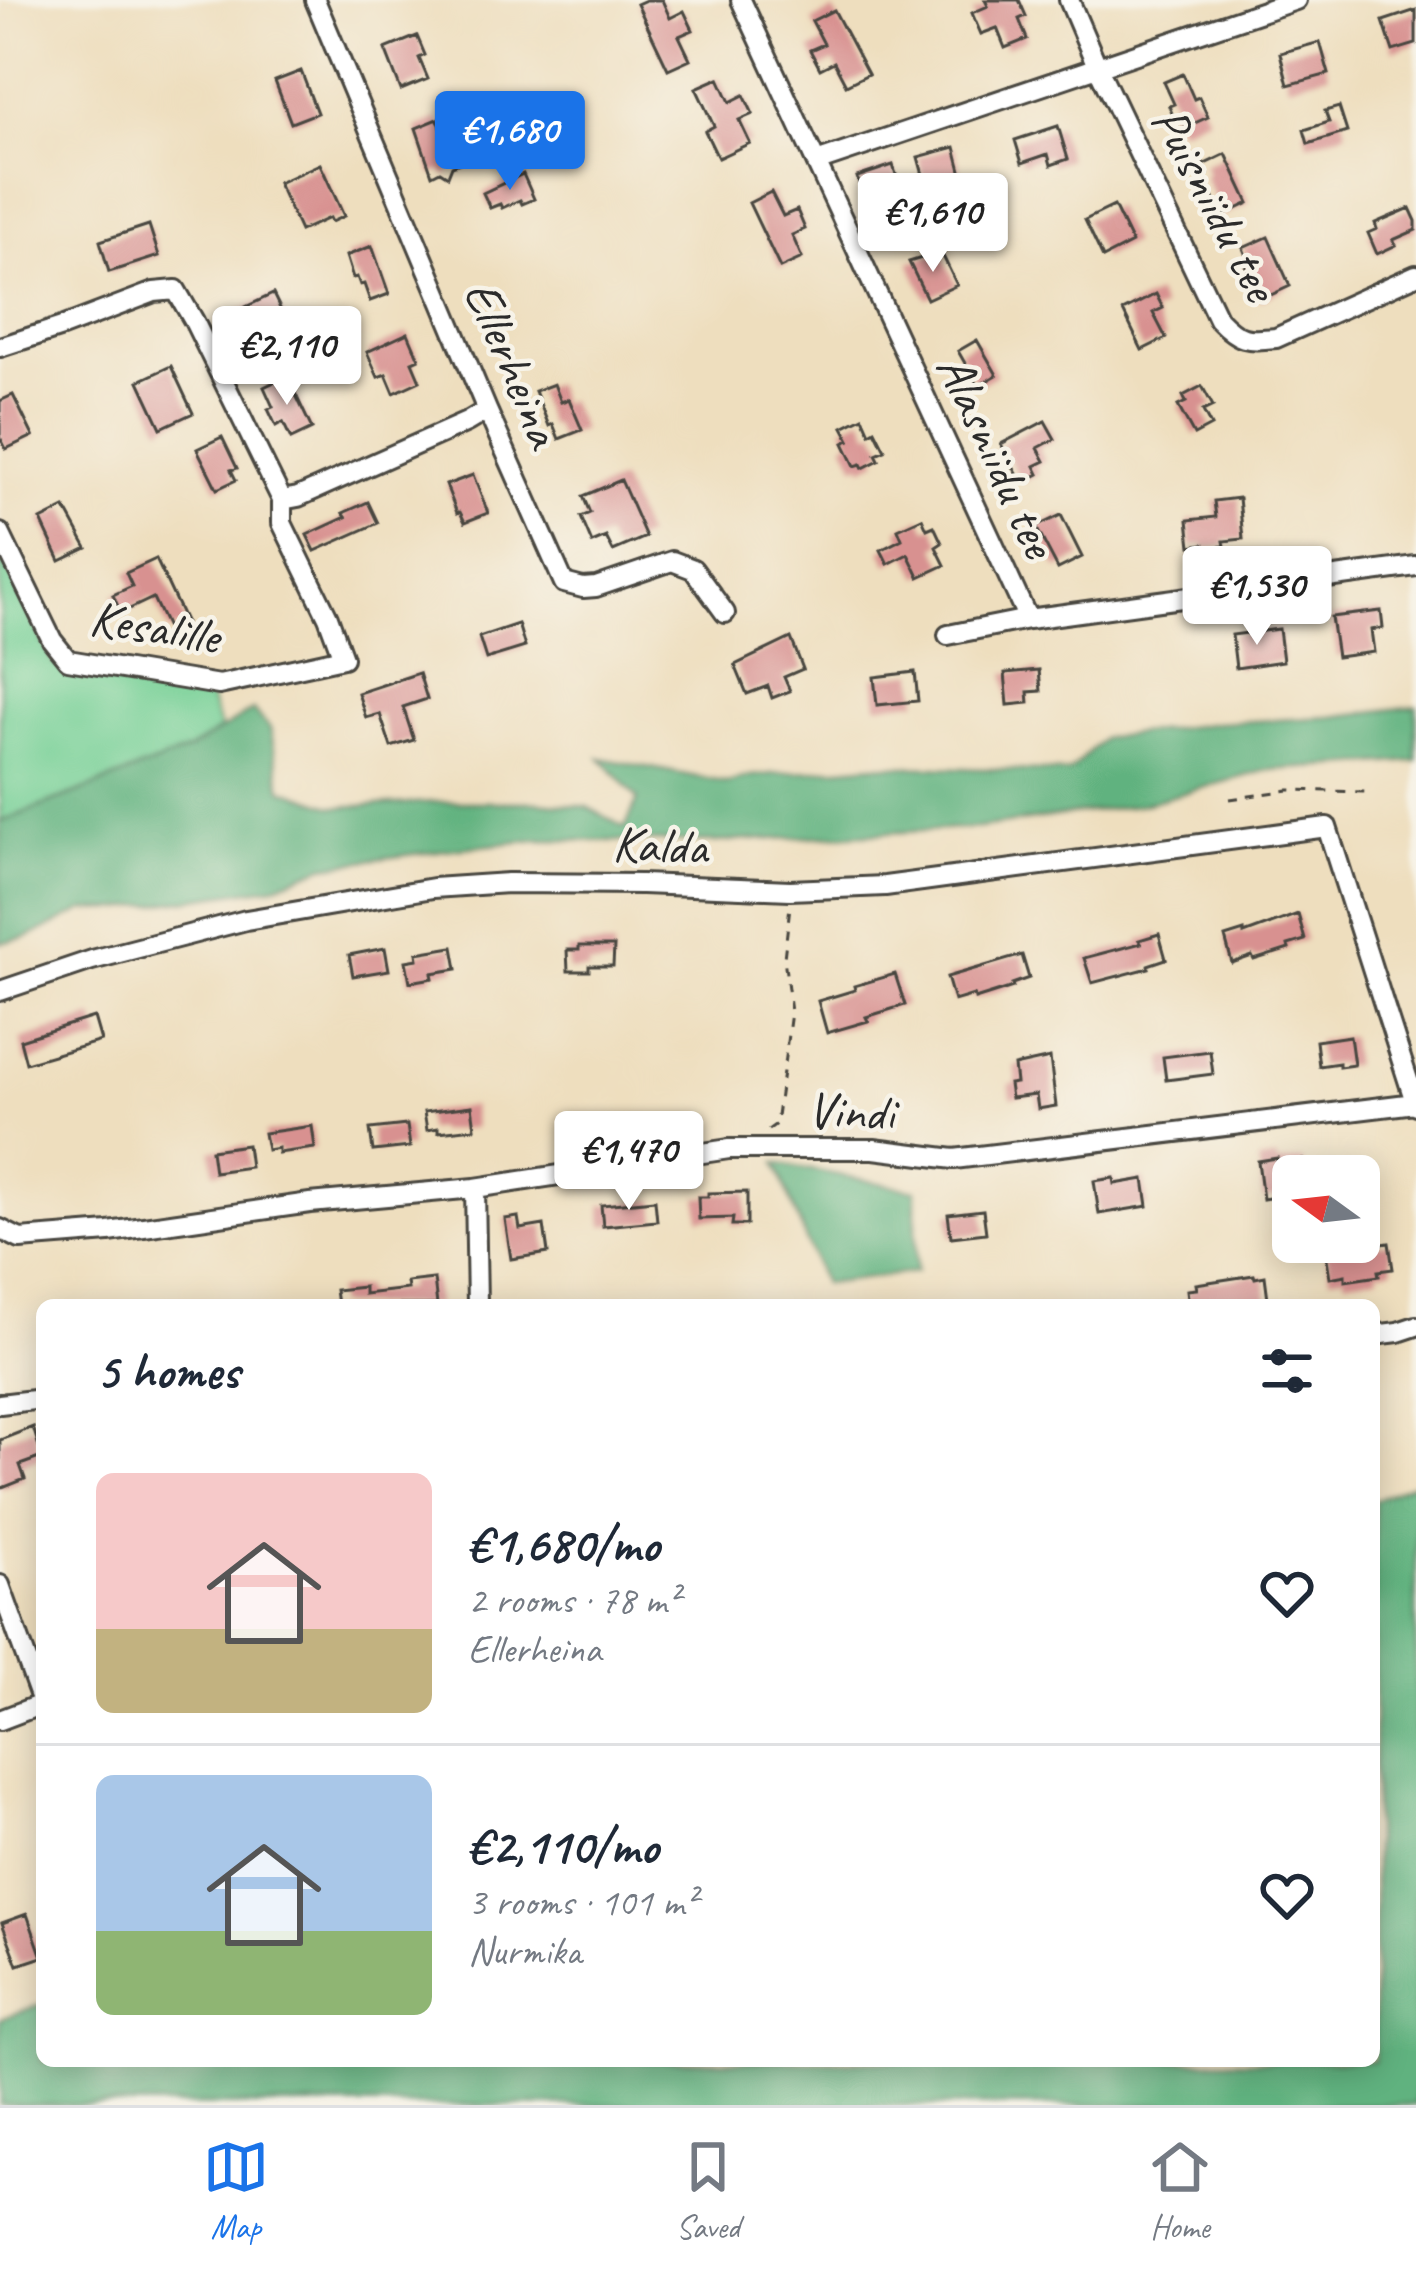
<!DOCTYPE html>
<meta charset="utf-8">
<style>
body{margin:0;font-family:Caveat,sans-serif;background:#f6f6f7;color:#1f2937;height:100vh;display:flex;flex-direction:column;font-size:45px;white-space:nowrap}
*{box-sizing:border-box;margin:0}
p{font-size:39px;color:#747a83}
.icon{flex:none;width:66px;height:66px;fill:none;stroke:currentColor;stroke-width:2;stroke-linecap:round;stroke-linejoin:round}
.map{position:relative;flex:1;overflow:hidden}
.drawer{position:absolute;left:36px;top:1299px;width:1344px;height:768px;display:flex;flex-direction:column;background:#fff;border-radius:18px;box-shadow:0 6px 30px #0003}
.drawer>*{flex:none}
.needle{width:78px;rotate:285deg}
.buttons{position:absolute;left:1272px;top:1155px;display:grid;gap:24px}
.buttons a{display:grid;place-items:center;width:108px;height:108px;border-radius:18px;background:#fff;box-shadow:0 6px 30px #0003;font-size:60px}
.price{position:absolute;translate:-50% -102px;padding:0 27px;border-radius:12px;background:#fff;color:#222;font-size:39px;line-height:78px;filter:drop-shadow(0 3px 6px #0008)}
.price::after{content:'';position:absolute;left:50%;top:72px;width:36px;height:27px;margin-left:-18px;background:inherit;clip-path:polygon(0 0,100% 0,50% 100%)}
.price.selected{background:#1a73e8;color:#fff}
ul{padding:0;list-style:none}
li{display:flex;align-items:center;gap:36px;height:300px;padding:0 60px}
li+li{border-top:3px solid #e0e1e3}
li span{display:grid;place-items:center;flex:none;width:336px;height:240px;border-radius:18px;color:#555}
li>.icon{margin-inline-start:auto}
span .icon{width:144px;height:144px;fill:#fffc;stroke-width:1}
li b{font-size:51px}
h2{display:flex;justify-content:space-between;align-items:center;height:144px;padding:0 60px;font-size:51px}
.tabs{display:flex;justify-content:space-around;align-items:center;height:168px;border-top:3px solid #e0e1e3;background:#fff;font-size:33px;color:#747a83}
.tabs a{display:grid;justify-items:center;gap:6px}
.tabs .selected{color:#1a73e8}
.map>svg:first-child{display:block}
.green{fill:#76d096;stroke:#507e60;stroke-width:3}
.forest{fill:#60b27f;stroke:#466e55;stroke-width:3}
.building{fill:#d89190}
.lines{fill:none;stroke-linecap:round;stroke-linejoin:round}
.minor-casing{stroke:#484641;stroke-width:24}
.path{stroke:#484641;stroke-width:3;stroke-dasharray:9 9;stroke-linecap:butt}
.minor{stroke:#fff;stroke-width:18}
.labels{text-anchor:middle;stroke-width:9;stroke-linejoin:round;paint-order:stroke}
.street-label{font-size:51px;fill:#2b2b2b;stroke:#f7f3e8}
</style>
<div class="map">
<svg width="1416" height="2105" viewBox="0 0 1416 2105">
<rect width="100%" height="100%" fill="#f7f3e8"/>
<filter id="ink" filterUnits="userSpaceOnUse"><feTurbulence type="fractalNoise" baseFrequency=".00833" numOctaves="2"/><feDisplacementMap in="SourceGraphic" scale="24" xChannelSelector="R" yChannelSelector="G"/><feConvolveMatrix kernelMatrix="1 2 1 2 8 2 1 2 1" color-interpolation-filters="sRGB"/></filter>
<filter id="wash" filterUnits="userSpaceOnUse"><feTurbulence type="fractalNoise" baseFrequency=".004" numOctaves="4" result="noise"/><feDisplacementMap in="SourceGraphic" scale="48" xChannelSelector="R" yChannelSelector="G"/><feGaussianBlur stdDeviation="2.7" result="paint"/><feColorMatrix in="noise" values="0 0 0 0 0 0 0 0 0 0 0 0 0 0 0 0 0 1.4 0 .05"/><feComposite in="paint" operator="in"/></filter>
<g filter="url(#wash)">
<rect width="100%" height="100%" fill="#eedebe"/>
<path class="green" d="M0,552L54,664L208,694L221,729L187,751L0,822Z"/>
<path class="forest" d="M1416,706V761L1268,770L1143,804L979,828L714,842L537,840L453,849L324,866L271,887L122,909L85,910L29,937L0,943V822L187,751L253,710L270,728L282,789L334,807L435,802H538L588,807L625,828L638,799L601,758L728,783L750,776L874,765L1069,772L1103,738L1216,723L1331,717Z
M776,1163L916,1190V1272L823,1284Z
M1416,1482V2105H0V2019L42,2004V2061H1374V1500Z"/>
<g id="blocks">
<path class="building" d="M646,0H662L670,18L684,11L693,30L679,36L690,59L668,69L637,4Z
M985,0H1019L1026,16L1019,19L1027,39L1005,48L997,28L981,34L972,13L988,6Z
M834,10L868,74L846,85L834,62L820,69L810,50L824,44L812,21Z
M1416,10V44L1393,51L1383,21Z
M417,36L425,55L419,58L428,79L401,90L385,49Z
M1320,42L1329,74L1288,85L1280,53Z
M301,71L317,113L291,123L275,81Z
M1183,74L1194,99L1199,97L1208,117L1179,130L1169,106L1174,104L1164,82Z
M719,78L730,102L744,95L753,114L739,120L750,143L718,158L705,131L714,126L696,88Z
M1339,107L1347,132L1308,144L1304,130L1329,122L1325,111Z
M438,119L441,127L445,126L460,163L452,166L448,176L440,171L432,175L416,128Z
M1058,126L1068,159L1051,165L1048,154L1022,163L1015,140Z
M955,147L966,190L945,196L941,179L925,182L918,157Z
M1226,154L1249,203L1222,216L1204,176L1208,174L1203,165Z
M320,164L344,216L331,222L329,218L300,231L278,183Z
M893,165L900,187L864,199L857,177Z
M523,174L534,199L522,204L520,200L502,208L500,204L490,208L483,193Z
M771,192L783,216L797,210L805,229L792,235L802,258L780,268L749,203Z
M1114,206L1132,243L1103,258L1085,220Z
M1410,208L1416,221V230L1393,240L1396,245L1377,254L1368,233L1377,229L1375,223Z
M149,225L159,256L109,272L100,241Z
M1268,237L1290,286L1260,300L1243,260L1247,258L1243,248Z
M372,246L389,294L370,301L364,284L360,285L357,277L353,278L346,256Z
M941,252L957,285L927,299L909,262Z
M273,294L294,337L252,356L236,323L239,321L235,312Z
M1156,294L1163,308L1153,313L1166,338L1142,350L1123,311Z
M408,333L419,359L412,362L420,381L394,393L386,374L378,377L367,352Z
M977,340L997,375L978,386L958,351Z
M171,366L193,413L161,428L139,381Z
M287,376L312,429L291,439L283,422L276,426L268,409L273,407L264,387Z
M554,384L561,402L569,399L582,430L559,439L553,424L549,426L535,391Z
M1202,386L1213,406L1203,411L1211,426L1194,435L1178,406L1186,402L1183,396Z
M13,395L33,436L6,449L0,437V401Z
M863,417L870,433L875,430L885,450L876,454L879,460L863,468L861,464L855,466L844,443L850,440L843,427Z
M1045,421L1055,439L1038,448L1045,461L1035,466L1039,474L1022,483L1001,444Z
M222,437L237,468L231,470L236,480L217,489L197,449Z
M473,475L488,513L465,522L460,512L457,513L446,485Z
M621,480L646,537L613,551L606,537L592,543L581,517L590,513L583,496Z
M1239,498L1243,539L1224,541L1225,546L1205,548L1204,544L1191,546L1188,520L1216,517L1214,501Z
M368,502L378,523L315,551L307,535L346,517L343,513Z
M65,508L87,548L60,561L41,520Z
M1061,515L1082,557L1058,569L1036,527Z
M922,518L927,529L934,526L942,543L936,547L945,565L919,577L908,554L888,564L881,550L902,539L898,529Z
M156,559L186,623L169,632L153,598L121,613L113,595L132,586L126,573Z
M1381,611L1383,628L1371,630L1374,652L1337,657L1331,617Z
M518,624L525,647L486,659L479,637Z
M1279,629L1283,661L1236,668L1232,635Z
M791,638L803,669L784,677L790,691L772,698L768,686L747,694L735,665Z
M1039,670L1041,691L1028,692L1029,703L1008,705L1005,673Z
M915,672L918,701L877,705L874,677Z
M419,673L427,699L403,707L414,740L391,747L380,714L366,718L358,693Z
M1298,914L1305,940L1288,945L1289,949L1254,960L1252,956L1232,963L1225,937L1244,931V934Z
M1159,934L1166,959L1148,965L1149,968L1092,983L1084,958L1141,943L1139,940Z
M579,946H614L613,966H589V971H568L567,950H579Z
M453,947L457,969L432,973L433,978L410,982L406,961L418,959L417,953Z
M385,948L389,970L353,976L349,955Z
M1022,955L1029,978L1012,984L1013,987L975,999L974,995L954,1001L947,977Z
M895,974L905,1005L866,1017L868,1021L827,1033L818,1001L855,990L854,986Z
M94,1017L101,1041L26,1063L20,1040Z
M1350,1036L1354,1065L1339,1067V1063L1319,1066L1316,1041Z
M1210,1051L1213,1074L1166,1080L1163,1057Z
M1050,1058L1056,1106L1038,1109L1036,1095L1011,1098L1009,1084L1016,1083L1014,1066Z
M472,1106L475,1128L438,1132V1128L427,1130L424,1112Z
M407,1125L410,1147L373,1151L370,1129Z
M312,1126L315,1148L278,1153V1148L267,1150L264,1133Z
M247,1145L250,1167L214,1172L211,1150Z
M1277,1158V1163L1303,1160L1305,1176H1293V1189L1282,1190V1196L1263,1199L1258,1161Z
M1114,1178L1115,1184L1144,1179L1148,1206L1099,1214L1094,1181Z
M747,1192V1225H732L733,1218L699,1219L698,1197H708V1193Z
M655,1200L657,1221L603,1226L601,1205Z
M983,1210L986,1233L951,1237L948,1214Z
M518,1217L520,1229L544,1225L548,1253L511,1259L505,1219Z
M1389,1243L1393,1269L1378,1271L1379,1276L1345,1281V1275L1330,1278L1326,1252Z
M1254,1275L1255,1278L1265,1276L1268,1299L1222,1305H1189L1187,1290L1197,1289L1196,1284Z
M434,1279L437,1305H337L335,1290L364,1287V1294L408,1289L407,1282Z
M33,1427L42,1457L20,1465L25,1479L0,1489V1440Z
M27,1914L42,1957L18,1965L2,1923Z"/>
</g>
</g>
<g filter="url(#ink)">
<use href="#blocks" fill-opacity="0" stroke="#484641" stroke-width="3"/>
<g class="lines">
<defs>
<path id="minor" d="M315,0L487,410L564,583L583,588L596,587L672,561L693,569L725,613
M741,0L1028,619
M1069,0L1097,66L1218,319C1239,341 1246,341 1276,338L1416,275
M816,162L1296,0
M0,347L62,327L154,292L176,290L194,321L282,500L298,497L467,422L487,410
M0,533L52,640L68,660L219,685L343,658L328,617L282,523V500
M948,635L1028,619L1416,566
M0,991L92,960L246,920L433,888L508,883L642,884L790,890L885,886L1327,827L1416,1105
M475,1188L477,1305
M0,1229L20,1239L109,1232L310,1203L475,1188L729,1149H874L954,1159L1415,1103
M1374,1335L1398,1332L1416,1326
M0,1404L42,1399
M0,1585L42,1702
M0,1720L42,1704"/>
</defs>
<use href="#minor" class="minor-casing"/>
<path class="path" d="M1230,799L1289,790L1369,792
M768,1130L776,1124L791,1012L784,958L790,906"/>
<use href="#minor" class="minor"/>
</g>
</g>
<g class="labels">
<g class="street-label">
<text transform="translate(1216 203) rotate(62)" y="18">Puisniidu tee</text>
<text transform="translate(514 363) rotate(67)" y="18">Ellerheina</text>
<text transform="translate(998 455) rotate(65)" y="18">Alasniidu tee</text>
<text transform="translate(155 626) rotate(9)" y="18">Kesalille</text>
<text transform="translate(660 844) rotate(2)" y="18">Kalda</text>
<text transform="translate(851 1110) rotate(2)" y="18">Vindi</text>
</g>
</g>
</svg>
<div class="buttons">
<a><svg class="needle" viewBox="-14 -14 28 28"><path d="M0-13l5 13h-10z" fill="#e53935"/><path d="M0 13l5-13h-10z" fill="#747a83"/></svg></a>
</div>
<b class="price selected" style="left:510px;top:193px">€1,680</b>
<b class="price" style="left:933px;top:275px">€1,610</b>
<b class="price" style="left:287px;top:408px">€2,110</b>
<b class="price" style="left:1257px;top:648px">€1,530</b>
<b class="price" style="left:629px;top:1213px">€1,470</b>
<section class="drawer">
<h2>5 homes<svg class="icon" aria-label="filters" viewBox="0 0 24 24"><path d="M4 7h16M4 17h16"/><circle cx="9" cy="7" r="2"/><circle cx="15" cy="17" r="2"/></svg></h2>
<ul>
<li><span style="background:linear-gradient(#f6c9c9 65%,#c2b280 0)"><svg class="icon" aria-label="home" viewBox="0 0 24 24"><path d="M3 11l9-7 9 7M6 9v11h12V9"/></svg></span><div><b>€1,680/mo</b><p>2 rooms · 78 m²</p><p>Ellerheina</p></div><svg class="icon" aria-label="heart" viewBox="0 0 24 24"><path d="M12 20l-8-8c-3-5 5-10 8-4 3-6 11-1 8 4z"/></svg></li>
<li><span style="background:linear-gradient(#a9c7e8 65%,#8fb573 0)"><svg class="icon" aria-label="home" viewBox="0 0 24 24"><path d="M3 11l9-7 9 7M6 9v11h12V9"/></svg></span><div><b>€2,110/mo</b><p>3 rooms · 101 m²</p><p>Nurmika</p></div><svg class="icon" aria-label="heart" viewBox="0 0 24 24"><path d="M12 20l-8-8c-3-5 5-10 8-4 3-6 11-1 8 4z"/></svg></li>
</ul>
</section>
</div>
<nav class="tabs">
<a class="selected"><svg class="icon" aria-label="map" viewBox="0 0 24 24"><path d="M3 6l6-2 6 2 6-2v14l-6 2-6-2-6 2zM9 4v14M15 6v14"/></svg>Map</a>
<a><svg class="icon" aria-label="saved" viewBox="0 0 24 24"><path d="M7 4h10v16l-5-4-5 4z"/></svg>Saved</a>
<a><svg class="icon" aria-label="home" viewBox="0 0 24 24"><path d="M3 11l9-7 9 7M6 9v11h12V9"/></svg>Home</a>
</nav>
